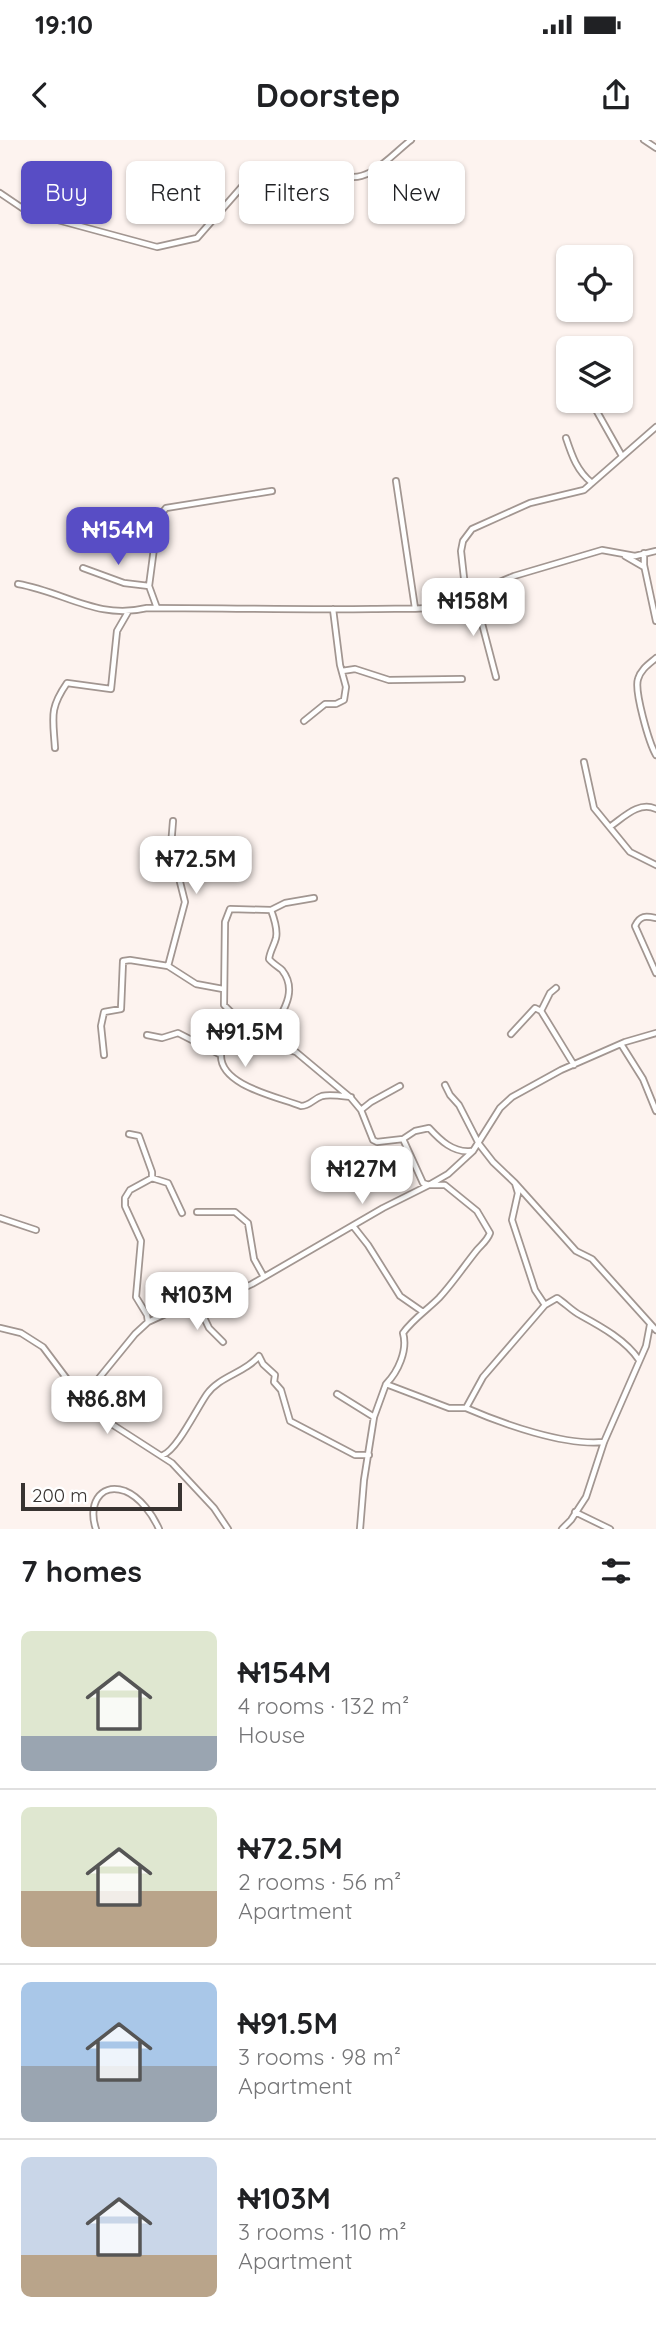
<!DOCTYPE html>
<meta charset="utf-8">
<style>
body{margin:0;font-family:Quicksand,sans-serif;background:#f2f2f2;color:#202124;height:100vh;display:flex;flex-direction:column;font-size:26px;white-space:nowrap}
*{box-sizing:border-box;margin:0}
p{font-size:23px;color:#757577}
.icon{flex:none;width:38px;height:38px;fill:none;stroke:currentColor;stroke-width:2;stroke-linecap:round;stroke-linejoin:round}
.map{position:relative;height:1389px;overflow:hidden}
.side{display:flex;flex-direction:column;background:#fff;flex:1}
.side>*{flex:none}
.guide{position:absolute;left:21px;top:21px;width:614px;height:63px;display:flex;gap:14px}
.buttons{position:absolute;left:556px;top:105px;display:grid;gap:14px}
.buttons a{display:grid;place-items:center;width:77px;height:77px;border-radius:10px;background:#fff;box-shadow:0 2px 5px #0004;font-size:35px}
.scale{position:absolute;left:21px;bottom:18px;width:161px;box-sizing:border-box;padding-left:7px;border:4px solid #383331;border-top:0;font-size:19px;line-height:24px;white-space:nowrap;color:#383331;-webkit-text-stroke:5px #fff;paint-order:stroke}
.price{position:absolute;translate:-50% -60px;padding:0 16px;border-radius:14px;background:#fff;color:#222;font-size:23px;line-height:46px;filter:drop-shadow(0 2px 4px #0008)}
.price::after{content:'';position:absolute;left:50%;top:42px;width:21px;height:16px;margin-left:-10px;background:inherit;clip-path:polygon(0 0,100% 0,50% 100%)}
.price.active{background:#584dc5;color:#fff}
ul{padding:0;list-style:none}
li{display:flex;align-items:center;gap:21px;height:175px;padding:0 21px}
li+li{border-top:2px solid #e0e0e0}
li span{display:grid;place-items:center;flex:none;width:196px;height:140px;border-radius:10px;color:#555}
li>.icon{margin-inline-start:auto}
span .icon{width:84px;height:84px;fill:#fffc;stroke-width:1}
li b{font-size:30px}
h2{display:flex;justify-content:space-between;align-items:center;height:84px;padding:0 21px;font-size:30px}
.chip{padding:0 24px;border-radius:10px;background:#fff;box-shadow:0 2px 5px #0004;font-size:24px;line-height:63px}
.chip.active{background:#584dc5;color:#fff}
.status{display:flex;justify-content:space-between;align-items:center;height:49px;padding:0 35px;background:#fff;direction:ltr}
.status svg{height:19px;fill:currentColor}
header{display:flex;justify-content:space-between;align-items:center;height:91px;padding:0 21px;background:#fff;font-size:32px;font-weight:700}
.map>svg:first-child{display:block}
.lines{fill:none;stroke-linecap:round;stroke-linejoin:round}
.minor-casing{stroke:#a29691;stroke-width:8}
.minor{stroke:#fff;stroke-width:4.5}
</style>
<div class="status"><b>19:10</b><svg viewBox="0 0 49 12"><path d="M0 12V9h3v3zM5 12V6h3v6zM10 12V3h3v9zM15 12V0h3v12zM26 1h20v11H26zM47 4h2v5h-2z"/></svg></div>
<header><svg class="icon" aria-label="back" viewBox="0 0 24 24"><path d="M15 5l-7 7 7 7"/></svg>Doorstep<svg class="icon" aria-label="share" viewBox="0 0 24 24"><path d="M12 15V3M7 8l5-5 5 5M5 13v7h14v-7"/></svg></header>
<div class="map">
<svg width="656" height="1389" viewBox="0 0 656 1389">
<rect width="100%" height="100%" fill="#fdf3ef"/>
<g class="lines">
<defs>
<path id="minor" d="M644,0L656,8
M0,53L28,72L157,107L197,98L246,42L264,38L296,37L320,48L341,34C367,47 392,14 411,0
M591,261L622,316
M566,298C572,316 577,331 592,343
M396,341L415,468
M644,413V425L656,481
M625,416L644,427
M83,428L124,443L149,446
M18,444C65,452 97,480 147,468C222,468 297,470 372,469C402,468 435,471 463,462L466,456L461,411L463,401L472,389L530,363L584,350L656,287
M474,453L496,537
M466,456L514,436L602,410L635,416L656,411
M157,468L149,446L158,378L166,368L272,351
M656,518C649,524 641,529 638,539C634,551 649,603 656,615
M342,531L355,529L389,540L462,539
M304,581L325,564H336L344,560L346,547L340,525L333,469
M55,608C53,577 49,569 67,543L111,549L117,491L128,472
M584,622L594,668L630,712L656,725
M611,686C624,677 639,661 656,669
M314,758L285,763L271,770C274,778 278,789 276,798C274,806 270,811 269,819C273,824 279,827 282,830C301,854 277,878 268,900L274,905L296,912L351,958L361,970
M656,778C646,776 640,775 635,786L656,833
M168,826L185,762L171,706L173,681
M556,848L550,853L541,871L574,925
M511,894L535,868L541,871
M147,895L162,898L178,893L221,915C220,946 279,957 301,966C310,966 313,959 322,956C330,954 342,956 351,957
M268,900L247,896L242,883L224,865L225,782L230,769L271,770
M621,904L643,939L656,971
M104,915L101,886L104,872L121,869L123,821L130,820L168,826L196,844L223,849
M445,945L450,955L459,965L479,1004L493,1022L515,1043L576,1111L592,1119L656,1190
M129,994L139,996L152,1032V1038
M403,999L415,991L429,988C440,1000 453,1013 471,1011
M515,1043L518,1053L512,1080L535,1150L545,1165L483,1237L466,1268C503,1284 564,1306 604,1302
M197,1072H235L248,1083L254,1119L264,1137
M0,1078L36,1090
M353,1086L368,1105L400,1156L423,1172
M198,1165L209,1188L223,1202
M545,1165L557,1158C565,1163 572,1171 580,1175C600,1186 626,1200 639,1220
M148,1182L147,1175L136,1157L141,1101L125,1066V1058L130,1050L152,1038L168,1043L182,1073
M0,1188L21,1193L43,1207L82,1259L110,1283L172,1323L214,1368L228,1389
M386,1244C398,1232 408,1210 403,1193C413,1179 427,1170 439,1158C453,1143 464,1126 477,1110C482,1104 487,1101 490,1093L477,1071L445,1045H429L423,1043L403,999L377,1002L373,1000L361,970L371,962L400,946
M337,1254L374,1277
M82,1259L135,1194L148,1182L172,1171L216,1161L252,1144L383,1068L429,1045L448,1034L473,1011L500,968L512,957L561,930L625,902L656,893
M163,1315C177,1310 197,1268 207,1254C220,1236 245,1233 259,1216L263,1224L275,1235L274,1242L281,1250L290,1281L355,1315H369
M575,1372L610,1389
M96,1389C88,1367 98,1342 125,1351C140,1357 153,1375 159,1389
M360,1389L364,1340L374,1277L386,1244L449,1268H466
M562,1389L571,1380L586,1357L604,1302L646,1206L650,1185"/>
</defs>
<use href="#minor" class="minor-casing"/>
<use href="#minor" class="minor"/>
</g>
</svg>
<div class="buttons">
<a><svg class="icon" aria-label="locate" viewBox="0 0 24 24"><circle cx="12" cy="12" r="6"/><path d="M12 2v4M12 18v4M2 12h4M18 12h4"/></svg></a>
<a><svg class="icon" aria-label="layers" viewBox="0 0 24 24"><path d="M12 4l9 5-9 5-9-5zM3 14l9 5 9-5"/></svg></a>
</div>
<div class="scale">200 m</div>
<b class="price active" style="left:118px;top:427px">₦154M</b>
<b class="price" style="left:473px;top:498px">₦158M</b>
<b class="price" style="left:196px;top:756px">₦72.5M</b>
<b class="price" style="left:245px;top:929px">₦91.5M</b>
<b class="price" style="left:362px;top:1066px">₦127M</b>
<b class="price" style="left:197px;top:1192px">₦103M</b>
<b class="price" style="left:107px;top:1296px">₦86.8M</b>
<div class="guide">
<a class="chip active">Buy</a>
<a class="chip">Rent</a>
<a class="chip">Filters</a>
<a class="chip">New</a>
</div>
</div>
<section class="side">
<h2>7 homes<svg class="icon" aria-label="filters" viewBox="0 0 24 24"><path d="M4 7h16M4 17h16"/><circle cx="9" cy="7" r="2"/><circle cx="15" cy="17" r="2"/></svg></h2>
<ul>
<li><span style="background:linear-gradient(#dfe7d0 75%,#9aa5b1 0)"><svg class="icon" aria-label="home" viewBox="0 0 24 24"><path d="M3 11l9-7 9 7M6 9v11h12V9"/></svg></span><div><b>₦154M</b><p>4 rooms · 132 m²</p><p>House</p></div></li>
<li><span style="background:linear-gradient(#dfe7d0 60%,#b9a48a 0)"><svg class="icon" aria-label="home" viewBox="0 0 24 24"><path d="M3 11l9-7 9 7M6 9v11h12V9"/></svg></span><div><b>₦72.5M</b><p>2 rooms · 56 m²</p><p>Apartment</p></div></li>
<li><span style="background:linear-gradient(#a9c7e8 60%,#9aa5b1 0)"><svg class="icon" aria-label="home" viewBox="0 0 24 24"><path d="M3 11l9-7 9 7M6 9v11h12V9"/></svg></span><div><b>₦91.5M</b><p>3 rooms · 98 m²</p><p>Apartment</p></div></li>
<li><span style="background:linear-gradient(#c9d6e8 70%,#b9a48a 0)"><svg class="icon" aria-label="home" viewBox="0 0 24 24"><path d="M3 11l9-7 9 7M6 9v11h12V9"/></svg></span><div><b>₦103M</b><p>3 rooms · 110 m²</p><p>Apartment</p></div></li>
</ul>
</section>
